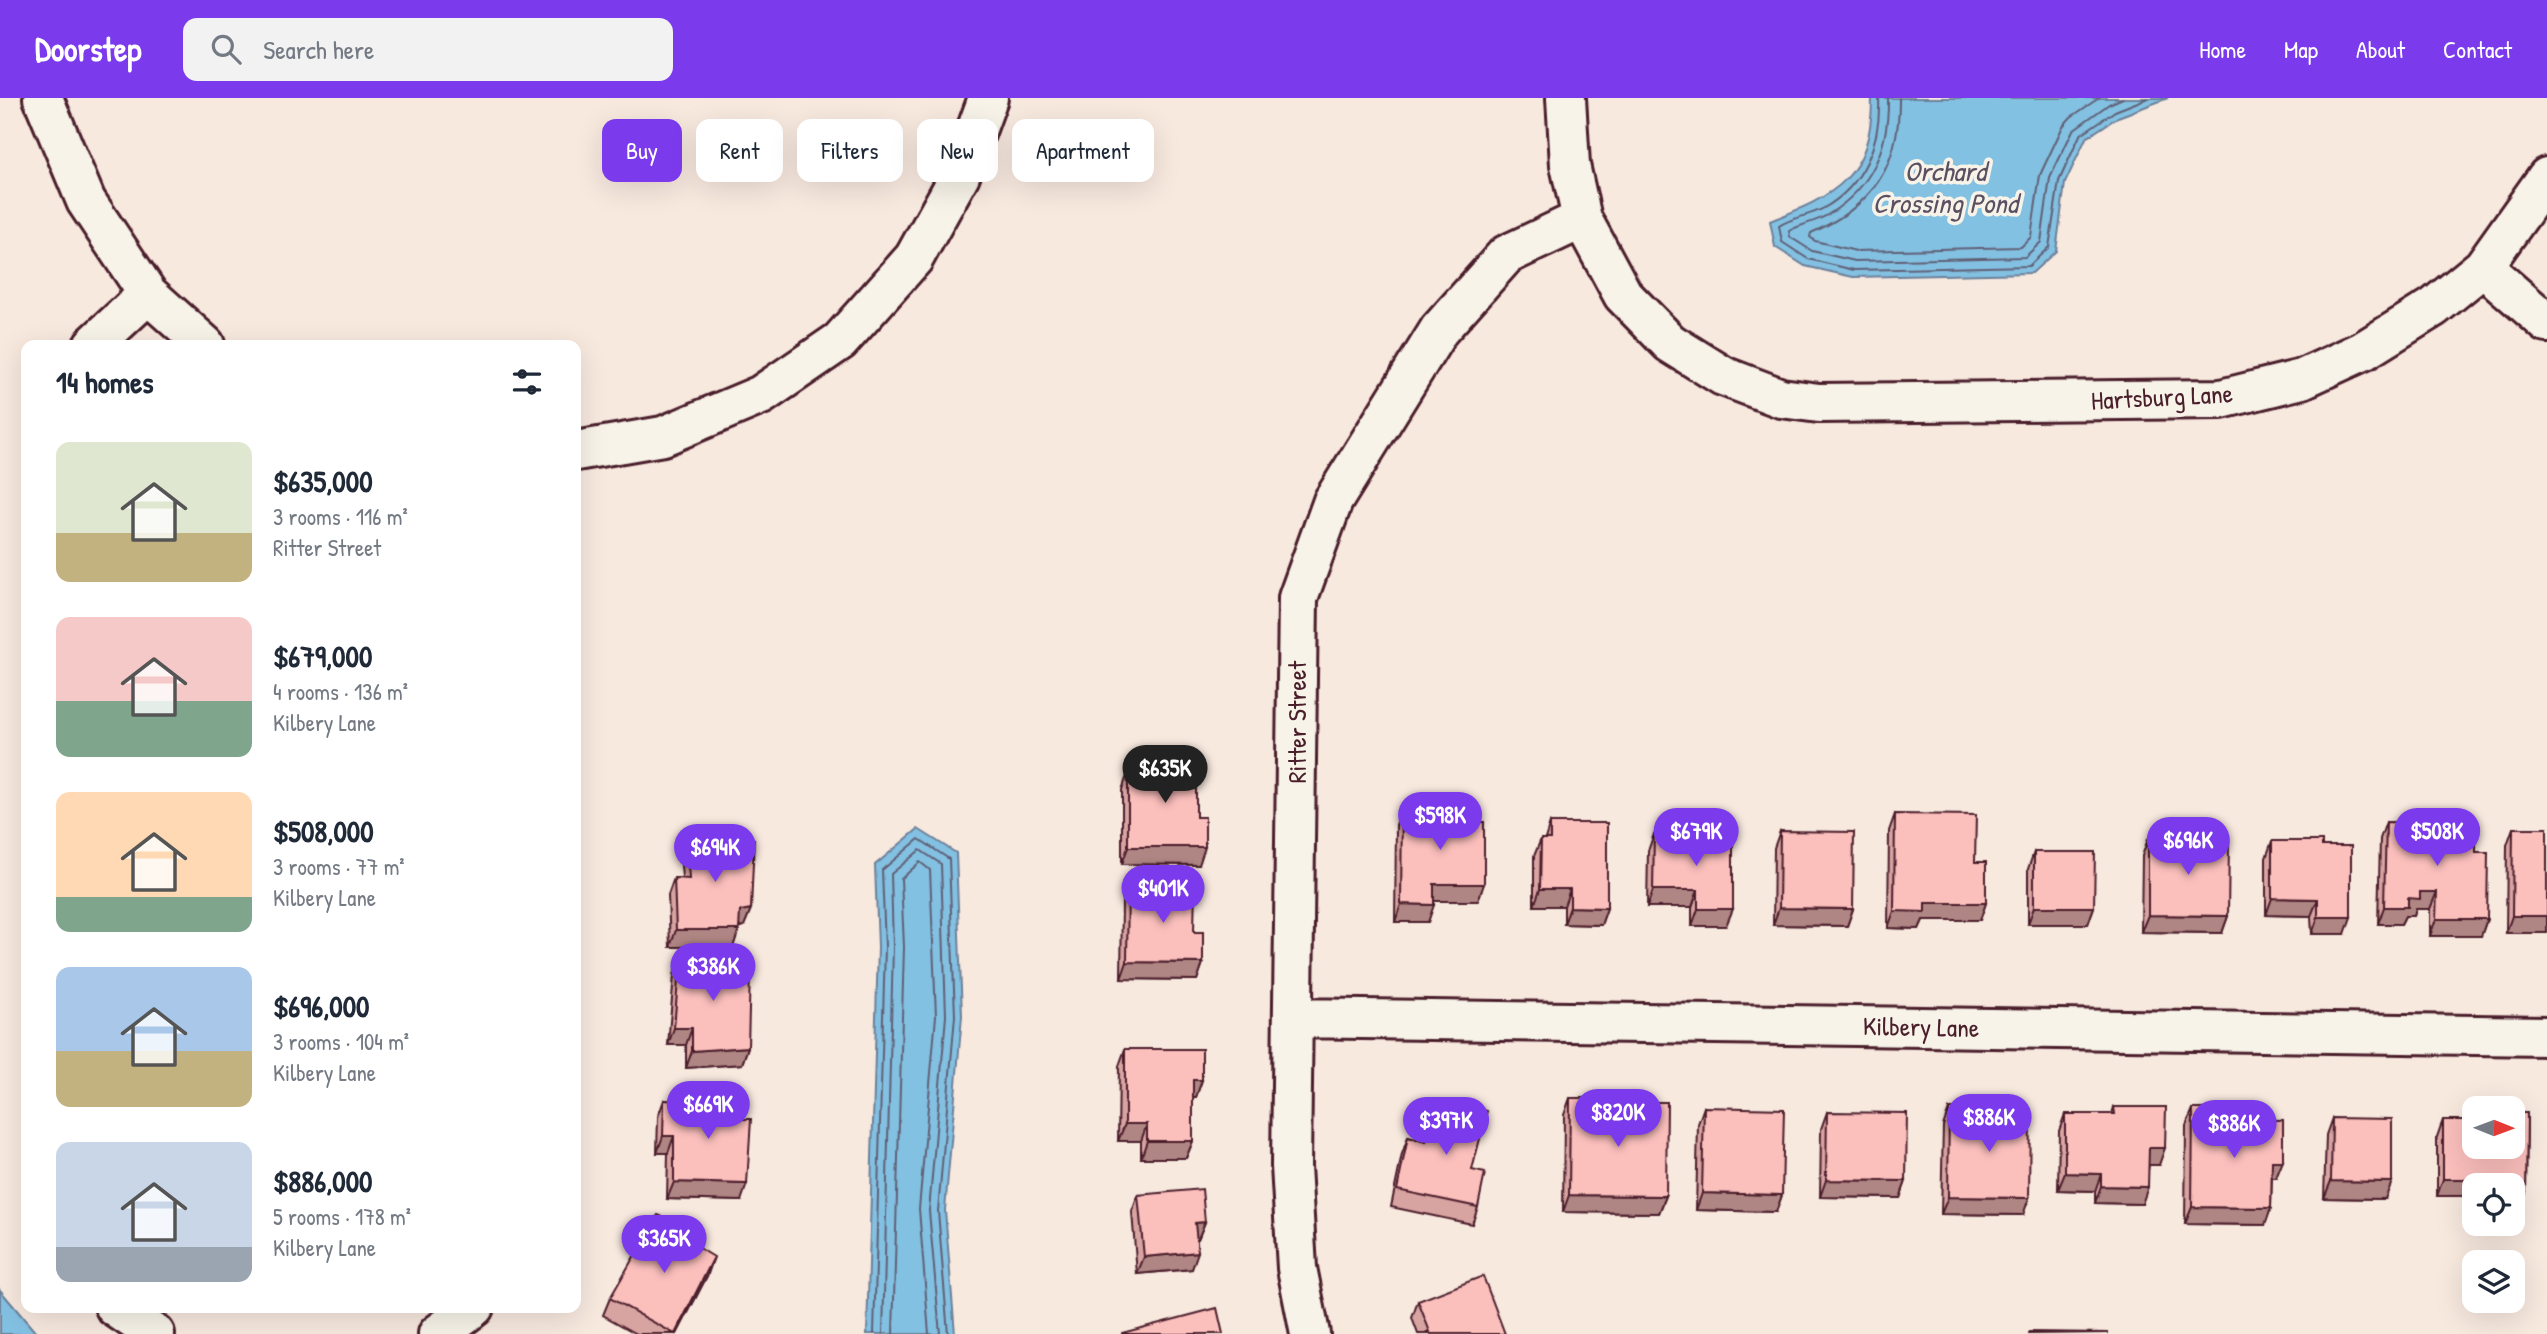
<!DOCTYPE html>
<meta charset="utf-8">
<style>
body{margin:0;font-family:"Patrick Hand",sans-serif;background:#f2f2f3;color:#1f2937;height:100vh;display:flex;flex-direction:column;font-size:26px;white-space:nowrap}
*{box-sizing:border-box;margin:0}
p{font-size:23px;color:#747a83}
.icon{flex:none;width:38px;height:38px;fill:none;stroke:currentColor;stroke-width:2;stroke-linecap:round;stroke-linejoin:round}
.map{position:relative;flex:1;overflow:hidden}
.details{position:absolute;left:21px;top:242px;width:560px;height:973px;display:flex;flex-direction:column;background:#fff;border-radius:14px;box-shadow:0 7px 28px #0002}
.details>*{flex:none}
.banner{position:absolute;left:602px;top:21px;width:665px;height:63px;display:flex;gap:14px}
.needle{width:46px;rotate:91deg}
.tools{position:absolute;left:2462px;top:998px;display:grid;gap:14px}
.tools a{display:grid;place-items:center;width:63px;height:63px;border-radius:14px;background:#fff;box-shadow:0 7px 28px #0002;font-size:35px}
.price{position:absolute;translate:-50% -60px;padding:0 16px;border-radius:24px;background:#7c3aed;color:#fff;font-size:23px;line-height:46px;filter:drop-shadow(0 2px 4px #0008)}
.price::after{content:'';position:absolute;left:50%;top:42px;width:21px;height:16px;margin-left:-10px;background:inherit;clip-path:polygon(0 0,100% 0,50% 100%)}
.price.on{background:#222;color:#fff}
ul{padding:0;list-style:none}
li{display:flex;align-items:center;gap:21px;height:175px;padding:0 35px}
li span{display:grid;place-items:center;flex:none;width:196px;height:140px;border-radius:14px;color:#555}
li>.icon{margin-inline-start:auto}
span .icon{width:84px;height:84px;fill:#fffc;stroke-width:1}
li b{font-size:30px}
h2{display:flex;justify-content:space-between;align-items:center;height:84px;padding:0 35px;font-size:30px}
.chip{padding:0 24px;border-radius:14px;background:#fff;box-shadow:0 7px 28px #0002;font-size:24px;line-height:63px}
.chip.on{background:#7c3aed;color:#fff}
header{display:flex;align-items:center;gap:42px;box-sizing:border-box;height:98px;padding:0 35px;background:#7c3aed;color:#fff}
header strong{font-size:33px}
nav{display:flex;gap:38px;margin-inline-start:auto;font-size:24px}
.search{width:490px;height:63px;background:#f2f2f3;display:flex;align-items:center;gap:18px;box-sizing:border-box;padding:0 24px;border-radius:14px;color:#747a83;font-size:26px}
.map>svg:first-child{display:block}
.water{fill:#83c1e3;stroke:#6c8099;stroke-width:2}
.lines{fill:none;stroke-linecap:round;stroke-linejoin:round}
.shore{stroke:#616075;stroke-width:2}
.minor-casing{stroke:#4a1f2b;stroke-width:44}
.minor{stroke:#f7f3e8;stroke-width:38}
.wall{fill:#d8a4a2;stroke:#4a1f2b;stroke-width:2}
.shaded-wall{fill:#b08684;stroke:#4a1f2b;stroke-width:2}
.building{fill:#fbbfbc;stroke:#4a1f2b;stroke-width:2}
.labels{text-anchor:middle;stroke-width:7;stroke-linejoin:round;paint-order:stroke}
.street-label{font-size:26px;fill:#4a1f2b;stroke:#f7f3e8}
.water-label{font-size:28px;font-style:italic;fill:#5b5062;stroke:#f7f3e8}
</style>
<header>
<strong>Doorstep</strong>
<div class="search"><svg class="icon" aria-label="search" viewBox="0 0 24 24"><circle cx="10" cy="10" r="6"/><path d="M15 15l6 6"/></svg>Search here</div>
<nav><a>Home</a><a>Map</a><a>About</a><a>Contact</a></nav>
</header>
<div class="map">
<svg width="2547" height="1236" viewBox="0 0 2547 1236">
<rect width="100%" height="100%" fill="#f8e9df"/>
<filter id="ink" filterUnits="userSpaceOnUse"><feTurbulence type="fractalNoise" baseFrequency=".0143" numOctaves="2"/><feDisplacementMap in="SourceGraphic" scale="14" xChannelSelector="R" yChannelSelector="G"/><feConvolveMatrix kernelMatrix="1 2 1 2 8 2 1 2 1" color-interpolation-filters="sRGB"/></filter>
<g filter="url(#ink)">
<path class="water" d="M1872,0H2168L2118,19L2086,40L2065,85L2056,153L2032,175L1853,179L1805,168L1775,149L1770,123C1836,97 1872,79 1872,0Z
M918,731L956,755L962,918L945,1112L955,1236H867L878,849L875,767Z
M0,1192L37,1236H0Z"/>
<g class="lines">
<path class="shore" d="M1879,0C1881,45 1864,87 1824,110C1810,118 1792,119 1779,128L1782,144L1808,161L1854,172L2029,168L2049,149L2059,83L2080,37L2115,13L2148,0
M1888,0C1889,50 1872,89 1829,116C1817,124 1801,126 1789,133L1790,139L1812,153L1855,163L2025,159L2041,144L2050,80L2073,32L2109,6L2123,0
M1899,0C1900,68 1873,108 1811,135L1810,139L1815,143L1856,153L2021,149L2031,139L2040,77L2063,28L2071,19L2099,0
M874,1236L885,849L882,772L919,741L949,761L955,918L938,1113L948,1236
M883,1236L893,849L891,776L920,752L941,766L946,918L929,1113L940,1236
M893,1236L904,849L901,781L920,764L930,772L936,918L919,1111L929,1236"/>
<defs>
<path id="minor" d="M43,0L86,103L148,196L205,247
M1566,0L1570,67L1582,121L1623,197L1670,245L1723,278L1781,300L1819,305L2221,301L2302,281L2363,253L2434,209L2483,169L2547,79
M2483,169L2547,225
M93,247L148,196
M576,353L663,338L761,297L840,243L914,160L960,77L988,0
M1294,920L2547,938
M115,1209L155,1236
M438,1236L474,1209
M1310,1236L1297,1170L1291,1068L1298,500L1333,403L1439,232L1506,157L1582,121"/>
</defs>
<use href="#minor" class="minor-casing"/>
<use href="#minor" class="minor"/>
</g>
<path class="wall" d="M1151,657L1196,719L1199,767L1122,766V692L1128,675H1145Z
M1402,710L1478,803H1434L1428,824H1395L1396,727Z
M1895,716L1975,764L1986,805L1980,822H1923L1919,831L1888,830L1889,733Z
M2386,724L2476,754L2487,821L2481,838H2430V811H2416L2414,818H2405L2401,826H2378L2380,741Z
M1550,725L1607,810L1601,827L1564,826V808H1534V758L1541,741H1545Z
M2513,730H2547L2506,835L2507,747Z
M1780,733L1853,811L1847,828L1773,827L1774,750Z
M1654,736L1726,828H1692V809H1647L1648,753Z
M686,737L744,828L739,829L733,849H670L668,797L674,780H682L680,755Z
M2148,741L2228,818L2222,835L2141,834L2142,758Z
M2272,743L2322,748L2345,836H2312L2311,818L2266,817V760Z
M2034,754L2094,809L2088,826H2028V771Z
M1128,787L1194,834L1203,865L1197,882L1121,881L1122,804Z
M680,860L727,871L748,949L742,966L686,970V947H668L674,877Z
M1125,951L1202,982L1196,999H1193V1043L1186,1060H1141V1043H1118L1119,968Z
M1570,1000L1613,1014H1626L1630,1004L1666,1098L1659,1115L1563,1114L1564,1017Z
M664,1002L741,1103L667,1101L668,1055H657L658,1019Z
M1435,1002L1472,1072L1478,1109L1472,1126L1391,1109L1402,1056L1408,1039L1424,1043L1429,1019Z
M1704,1009L1782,1097L1776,1114L1696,1112L1698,1026Z
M2114,1009L2159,1067H2149L2142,1106L2095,1105V1093L2058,1092L2059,1033L2065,1016H2112Z
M1949,1011L2023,1117L1941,1116L1943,1028Z
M2193,1011L2222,1021L2276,1080H2272L2271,1110L2265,1127L2185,1126L2186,1028Z
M1827,1014L1906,1083L1900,1100L1820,1099L1821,1031Z
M2513,1015H2527L2526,1094L2520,1111H2513V1087H2474V1111H2473V1098H2437V1039L2443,1022H2474V1048H2513Z
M2332,1020L2385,1101L2324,1100L2326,1037Z
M1138,1097L1205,1124L1198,1141H1197L1192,1171L1137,1176L1132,1114Z
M686,1142L708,1176L677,1236H637L603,1217L610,1200Z
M1418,1203L1505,1236H1418L1412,1220Z"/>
<path class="shaded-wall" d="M1128,749H1205L1199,767L1122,766Z
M1434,786H1484L1478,803H1428Z
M1540,791H1570L1564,808H1534Z
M1653,792H1698L1692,809H1647Z
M2420,794H2437L2430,811H2416L2414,818H2405L2401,826H2378L2384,809L2408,800Z
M2272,800L2318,801L2311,818L2266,817Z
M1925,805H1986L1980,822H1923L1919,831L1888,830L1894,813Z
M1401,806L1434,807L1428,824H1395Z
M1570,809L1607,810L1601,827L1564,826Z
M2034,809H2094L2088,826H2028Z
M1779,810L1853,811L1847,828L1773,827Z
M751,811L744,828L734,830L740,813Z
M1698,811H1733L1726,828H1692Z
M2148,817L2228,818L2222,835L2141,834Z
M2512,818H2547V835H2506Z
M2318,819H2351L2345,836H2312Z
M2436,821H2487L2481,838H2430Z
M676,832H739L733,849H670Z
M1127,864L1203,865L1197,882L1121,881Z
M674,930H692L686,947H668Z
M748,949L742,966L686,970L692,953Z
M1193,982H1202L1196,999H1187Z
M1125,1026H1147L1141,1043H1118Z
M663,1038H674L668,1055H657Z
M1147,1043H1193L1186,1060H1141Z
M2149,1050H2165L2159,1067H2143Z
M2272,1063H2283L2276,1080H2266Z
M2065,1075L2101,1076L2095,1093L2058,1092Z
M2443,1081H2480L2477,1087H2474L2473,1098H2437Z
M1826,1082L1906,1083L1900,1100L1820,1099Z
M2331,1083L2392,1084L2385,1101L2324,1100Z
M674,1084L747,1086L741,1103L667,1101Z
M2101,1088L2148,1089L2142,1106L2095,1105Z
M2513,1094H2526L2520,1111H2513Z
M1702,1095L1782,1097L1776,1114L1696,1112Z
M1569,1097L1666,1098L1659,1115L1563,1114Z
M1948,1099L2029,1100L2023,1117L1941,1116Z
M2192,1109L2271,1110L2265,1127L2185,1126Z
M1205,1124L1198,1141L1189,1142L1195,1125Z
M1198,1154L1192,1171L1137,1176L1144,1159Z
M714,1159L708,1176L677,1236H675Z"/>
<path class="building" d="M1151,657L1196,658V719H1205V749H1128V675H1150Z
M1402,710L1476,711V724H1484V786H1434V807L1401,806Z
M1895,716L1976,717L1975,764H1986V805H1925V814L1894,813Z
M2386,724L2476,725V754H2488L2487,821H2436L2437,794H2420V801L2408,800V809H2384Z
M1550,725H1607V810L1570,809V791H1540L1541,741H1550Z
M2513,730H2547V818H2512Z
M1780,733L1854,734L1853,811L1779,810Z
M1654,736L1733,740V811H1698V792H1653Z
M686,737L754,741L751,811L740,813L739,832H676L674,780L689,781Z
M2148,741L2229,742L2228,818L2148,817Z
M2272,743H2322V748H2351V819H2318V801L2272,800Z
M2034,754H2095L2094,809H2034Z
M1128,787H1195L1194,834H1203V865L1127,864Z
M727,859V871L750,872L748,949L692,953V930H674L680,860Z
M1125,951H1202V982H1193V1043H1147V1026H1125Z
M1570,1000H1602V1009H1613V1014H1630V1004H1667L1666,1098L1569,1097Z
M664,1002L742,1003L741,1021H751L747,1086L674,1084V1038H663Z
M1435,1002L1487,1013L1472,1072L1485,1075L1478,1109L1397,1092L1408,1039L1426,1044Z
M1704,1009L1784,1011L1782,1097L1702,1095Z
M2114,1009H2166L2165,1050H2149L2148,1089L2101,1088V1076L2065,1075V1016H2115Z
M1949,1011L2030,1013L2029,1100L1948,1099Z
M2193,1011H2222V1021L2283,1022V1063H2272L2271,1110L2192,1109Z
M1827,1014L1907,1015L1906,1083L1826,1082Z
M2513,1015H2527L2526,1094H2513V1087H2479L2480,1081H2443V1022H2474V1048H2513Z
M2332,1020L2392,1021V1084L2331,1083Z
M1202,1091L1205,1124L1195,1125L1198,1154L1144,1159L1138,1097Z
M658,1117L690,1131L686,1142L714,1159L675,1236L610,1200Z
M1483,1178L1505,1236H1425L1430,1234L1418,1203Z
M1217,1210L1223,1236H1122V1235Z
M2029,1234L2109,1235L2029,1236Z"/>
</g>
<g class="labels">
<g class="street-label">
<text transform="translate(2162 299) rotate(-3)" y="9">Hartsburg Lane</text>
<text transform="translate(1297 624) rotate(-90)" y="9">Ritter Street</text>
<text transform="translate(1921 929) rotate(1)" y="9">Kilbery Lane</text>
</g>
<g class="water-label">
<text x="1945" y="83">Orchard<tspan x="1945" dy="32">Crossing Pond</tspan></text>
</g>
</g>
</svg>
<div class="tools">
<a><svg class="needle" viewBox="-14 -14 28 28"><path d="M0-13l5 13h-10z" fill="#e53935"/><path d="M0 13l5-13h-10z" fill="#747a83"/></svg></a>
<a><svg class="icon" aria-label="locate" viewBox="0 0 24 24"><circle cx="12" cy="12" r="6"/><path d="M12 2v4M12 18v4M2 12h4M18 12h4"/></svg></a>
<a><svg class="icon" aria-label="layers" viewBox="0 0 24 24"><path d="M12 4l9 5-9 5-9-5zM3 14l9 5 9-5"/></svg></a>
</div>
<b class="price on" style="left:1165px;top:707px">$635K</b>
<b class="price" style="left:1440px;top:754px">$598K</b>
<b class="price" style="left:1696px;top:770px">$679K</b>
<b class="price" style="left:2437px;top:770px">$508K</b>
<b class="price" style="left:2188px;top:779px">$696K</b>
<b class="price" style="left:715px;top:786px">$694K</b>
<b class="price" style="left:1163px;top:827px">$401K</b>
<b class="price" style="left:713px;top:905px">$386K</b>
<b class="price" style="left:708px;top:1043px">$669K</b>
<b class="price" style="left:1618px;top:1051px">$820K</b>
<b class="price" style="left:1989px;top:1056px">$886K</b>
<b class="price" style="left:1446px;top:1059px">$397K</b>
<b class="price" style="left:2234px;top:1062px">$886K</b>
<b class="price" style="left:664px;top:1177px">$365K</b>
<div class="banner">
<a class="chip on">Buy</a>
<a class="chip">Rent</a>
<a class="chip">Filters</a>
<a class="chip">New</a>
<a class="chip">Apartment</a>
</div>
<section class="details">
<h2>14 homes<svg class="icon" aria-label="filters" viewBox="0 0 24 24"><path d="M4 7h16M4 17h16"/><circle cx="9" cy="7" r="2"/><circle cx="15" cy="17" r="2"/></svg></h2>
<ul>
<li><span style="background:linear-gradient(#dfe7d0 65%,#c2b280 0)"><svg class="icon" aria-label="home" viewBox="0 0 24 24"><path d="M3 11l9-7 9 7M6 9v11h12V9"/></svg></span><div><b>$635,000</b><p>3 rooms · 116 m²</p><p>Ritter Street</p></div></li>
<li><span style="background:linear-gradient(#f6c9c9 60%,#7fa58c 0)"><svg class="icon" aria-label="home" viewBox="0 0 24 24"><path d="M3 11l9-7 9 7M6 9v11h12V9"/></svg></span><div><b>$679,000</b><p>4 rooms · 136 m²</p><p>Kilbery Lane</p></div></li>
<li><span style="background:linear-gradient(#ffd9b3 75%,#7fa58c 0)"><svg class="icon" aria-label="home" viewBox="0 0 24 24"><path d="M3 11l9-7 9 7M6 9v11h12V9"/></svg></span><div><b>$508,000</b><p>3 rooms · 77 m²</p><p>Kilbery Lane</p></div></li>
<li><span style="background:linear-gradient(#a9c7e8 60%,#c2b280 0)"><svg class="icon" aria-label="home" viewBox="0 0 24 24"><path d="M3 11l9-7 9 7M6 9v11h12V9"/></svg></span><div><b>$696,000</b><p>3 rooms · 104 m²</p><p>Kilbery Lane</p></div></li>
<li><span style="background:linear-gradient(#c9d6e8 75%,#9aa5b1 0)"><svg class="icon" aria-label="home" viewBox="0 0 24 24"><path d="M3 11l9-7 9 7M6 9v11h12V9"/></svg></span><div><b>$886,000</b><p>5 rooms · 178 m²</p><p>Kilbery Lane</p></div></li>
</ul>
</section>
</div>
